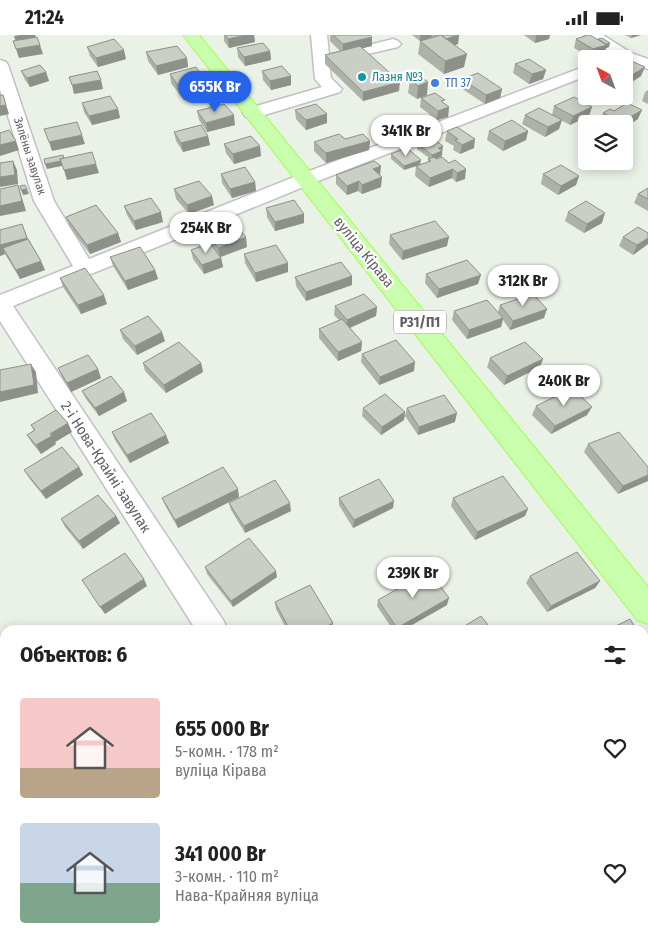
<!DOCTYPE html>
<html lang="ru">
<meta charset="utf-8">
<style>
body{margin:0;font-family:"Fira Sans Condensed",sans-serif;background:#f2f2f2;color:#222;height:100vh;display:flex;flex-direction:column;font-size:19px;white-space:nowrap}
*{box-sizing:border-box;margin:0}
p{font-size:16px;color:#767676}
.icon{flex:none;width:28px;height:28px;fill:none;stroke:currentColor;stroke-width:2;stroke-linecap:round;stroke-linejoin:round}
.map{position:relative;flex:1;overflow:hidden}
.panel{position:absolute;left:0px;top:590px;width:649px;height:321px;display:flex;flex-direction:column;background:#fff;border-radius:15px 15px 0 0;box-shadow:0 2px 12px #0003}
.panel>*{flex:none}
.needle{width:32px;rotate:319deg}
.buttons{position:absolute;left:578px;top:15px;display:grid;gap:10px}
.buttons a{display:grid;place-items:center;width:55px;height:55px;border-radius:5px;background:#fff;box-shadow:0 2px 12px #0003;font-size:25px}
.price{position:absolute;translate:-50% -42px;padding:0 11px;border-radius:18px;background:#fff;color:#222;font-size:16px;line-height:32px;filter:drop-shadow(0 1px 2px #0008)}
.price::after{content:'';position:absolute;left:50%;top:30px;width:15px;height:11px;margin-left:-8px;background:inherit;clip-path:polygon(0 0,100% 0,50% 100%)}
.price.current{background:#2563eb;color:#fff}
ul{padding:0;list-style:none}
li{display:flex;align-items:center;gap:15px;height:125px;padding:0 20px}
li span{display:grid;place-items:center;flex:none;width:140px;height:100px;border-radius:5px;color:#555}
li>.icon{margin-inline-start:auto}
span .icon{width:60px;height:60px;fill:#fffc;stroke-width:1}
li b{font-size:21px}
h2{display:flex;justify-content:space-between;align-items:center;height:60px;padding:0 20px;font-size:21px}
.status{display:flex;justify-content:space-between;align-items:center;height:35px;padding:0 25px;background:#fff;direction:ltr}
.status svg{height:14px;fill:currentColor}
.map>svg:first-child{display:block}
.lines{fill:none;stroke-linecap:round;stroke-linejoin:round}
.minor-casing{stroke:#c3bfc7;stroke-width:3}
.major-casing{stroke:#a1ff50;stroke-width:2}
.minor{fill:#fff;fill-rule:evenodd}
.major{fill:#c9ffac;fill-rule:evenodd}
.wall{fill:#adb2a9}
.shaded-wall{fill:#8d9189}
.building{fill:#c9cfc4;stroke:#8d9189}
.culture-dot{fill:#0f9aa8;stroke:#fff;stroke-width:2}
.shop-dot{fill:#3f7fe0;stroke:#fff;stroke-width:2}
.labels{text-anchor:middle;stroke-width:4.5;stroke-linejoin:round;paint-order:stroke}
.far-culture-label{font-size:12px;fill:#0d838f;stroke:#fff;text-anchor:start}
.far-shop-label{font-size:12px;fill:#366cbe;stroke:#fff;text-anchor:start}
.far-street-label{font-size:12px;fill:#615d67;stroke:#fff}
.shield{fill:#fff;stroke:#908e95;stroke-width:1}
.shield-label{font-size:14px;font-weight:bold;fill:#615d67}
.street-label{font-size:15px;fill:#615d67;stroke:#fff}
</style>
<div class="status"><b>21:24</b><svg viewBox="0 0 49 12"><path d="M0 12V9h3v3zM5 12V6h3v6zM10 12V3h3v9zM15 12V0h3v12zM26 1h20v11H26zM47 4h2v5h-2z"/></svg></div>
<div class="map">
<svg width="648" height="911" viewBox="0 0 648 911">
<rect width="100%" height="100%" fill="#eaf1e6"/>
<g class="lines">
<defs>
<path id="minor" d="M311,0H327L329,20L393,4L398,6L401,9L398,12L329,28L331,43L342,54L340,57L258,82H246L243,78L246,74L322,52L315,44Z
M585,0H603L631,18L648,24V34L624,26V24H619Z
M0,25L6,27L8,30L54,166L89,224L299,140L586,31V41L313,148L13,271L223,585L228,595H196L0,286V260L73,231L34,166L0,55Z
M397,906H436L438,911H399Z"/>
<path id="major" d="M183,0H199L648,552V589L637,585Z"/>
</defs>
<use href="#minor" class="minor-casing"/>
<use href="#major" class="major-casing"/>
<use href="#minor" class="minor"/>
<use href="#major" class="major"/>
</g>
<path class="wall" d="M224,0H254L255,7L229,13L224,6Z
M330,0H370L372,11L362,13L399,56L363,66L325,29V20L340,16L330,6Z
M412,0H459L458,9L454,10L464,32L444,39L418,19L420,6Z
M524,0H550L549,4L535,8Z
M625,0H641L631,3Z
M576,4L609,12L606,13L604,19L591,23L574,13Z
M87,12L126,24L98,32L90,21Z
M237,13L270,16L271,25L245,31L238,22Z
M146,17L187,23L188,32L158,40L148,26Z
M624,24L641,41L624,52Z
M515,29L546,35L543,44L529,49L513,38Z
M21,36L46,37L49,46L30,52L25,45Z
M262,36L291,41V50L271,55L263,45Z
M170,39L211,58L184,65L171,48Z
M420,41L427,60L417,64L408,58L410,45Z
M462,44L502,54L500,63L485,69L461,53Z
M648,55V69L642,66L645,57Z
M421,63L444,68L449,72L448,82L437,85L420,72Z
M82,68L118,74L120,83L92,90L84,77Z
M554,71L589,81L570,90L561,85L559,94L545,102L522,89L525,80H552Z
M295,75L327,79V88L306,95L296,84Z
M197,76L235,90L207,97L199,85Z
M614,76L638,84L624,89H604L600,87L603,78Z
M447,96L474,113L460,119L453,115L454,111L445,106Z
M489,96H528L526,105L503,116L487,105Z
M174,97L208,101L210,110L183,117L176,106Z
M345,104L370,106L369,115L326,128L314,116V107Z
M224,109L261,121L234,129L226,118Z
M418,109L443,111L442,121L436,123L442,122L465,144L456,147L452,143L429,152L415,141L416,131L428,127V124L429,123L417,114Z
M407,113L404,135L391,124V119Z
M221,139L255,147L256,156L232,163L222,148Z
M543,139L579,141L576,150L558,160L541,149Z
M336,140L380,141L381,152L362,159L358,156L347,160L336,149Z
M648,153V176L634,168L638,159Z
M174,154L214,170L189,179L176,164Z
M124,171L163,187L136,195L127,180Z
M266,173L304,179V188L275,196L267,182Z
M568,177L602,188L584,198L565,186Z
M66,182L118,198L121,207L90,219L69,191Z
M198,189L247,212L221,222L223,232L204,239L193,224L191,215L208,208L200,198Z
M0,195L29,205L45,235L20,244L5,219L0,221Z
M390,200L447,211L402,225L389,209Z
M623,202L648,209L633,220L619,211Z
M244,219L288,237L256,247L245,228Z
M110,222L155,235L158,244L128,255L113,231Z
M426,239L478,249L437,263L425,248Z
M295,242L352,250L306,266L296,251Z
M60,243L107,269L81,279L63,252Z
M500,270L544,283L510,295L503,285L501,292L467,304L452,285L454,276L498,277Z
M335,271L377,272L376,281L350,293L362,307L361,316L338,326L319,303V294L339,285L334,280Z
M120,295L165,306L137,320L123,304Z
M362,319L414,336L379,350L361,327Z
M490,323L543,324L540,332L504,350L487,332Z
M143,328H201L203,337L166,358L145,336Z
M58,333L101,343L71,357L62,342Z
M82,356L127,366L99,381L86,364Z
M536,371L587,380L551,399L532,380Z
M363,373L405,377L404,385L381,400L362,381Z
M407,373L455,387L418,400L405,381Z
M31,390L72,397L55,407L56,409L41,419L32,408L27,400L34,396Z
M112,397L166,400L169,408L130,428L115,405Z
M588,409L648,432L618,459L584,417Z
M79,432L83,440L46,464L29,443L24,435Z
M239,462L178,493L165,470L162,463Z
M339,463L393,473L353,493L339,470Z
M453,463L525,481L475,505L451,471Z
M229,468L291,476L245,498L231,475Z
M116,481L120,488L83,514L65,492L61,484Z
M205,532L277,542L233,572L207,539Z
M530,541L600,546L595,553L547,577L526,548Z
M378,565L447,570L403,595H393L377,571Z
M275,567L332,594L331,595H287L276,574Z
M648,703V709L645,704Z
M464,906H479L474,911H467Z
M490,906H543L546,911H485Z
M598,906H644L648,911H602Z"/>
<path class="shaded-wall" d="M20,0H35L37,6L17,10L14,1Z
M247,0H254L255,7L229,13L228,4Z
M420,0H432L431,3L420,6Z
M459,0L458,9L445,13L446,4Z
M536,0H550L549,4L535,8Z
M632,0H641L631,3Z
M372,2V11L343,18V9Z
M610,8L609,12L606,13L604,19L591,23L593,14Z
M40,10L43,19L19,23L16,14Z
M124,15L126,24L98,32L96,23Z
M270,16L271,25L245,31L244,22Z
M467,19L464,32L444,39L445,26Z
M187,23L188,32L158,40L156,31Z
M645,32L641,41L624,52L627,43Z
M546,35L543,44L529,49L532,39Z
M46,37L49,46L30,52L27,43Z
M291,41V50L271,55L270,46Z
M101,45L103,54L74,59L72,50Z
M400,47L399,56L363,66V57Z
M428,47L427,60L417,64L418,51Z
M209,49L211,58L184,65L182,56Z
M502,54L500,63L485,69L486,60Z
M3,60L9,79L0,81V71Z
M449,72L448,82L437,85L438,76Z
M592,72L589,81L570,90L573,81Z
M118,74L120,83L92,90L89,81Z
M642,75L638,84L624,93V89H621L622,87Z
M327,79V88L306,95V85Z
M234,80L235,90L207,97L206,88Z
M562,85L559,94L545,102L548,92Z
M528,96L526,105L503,116L505,106Z
M82,100L85,109L52,116L49,107Z
M208,101L210,110L183,117L181,108Z
M475,104L474,113L460,119L462,110Z
M16,106L19,115L0,121V110Z
M370,106L369,115L326,128V118Z
M260,111L261,121L234,129L233,119Z
M443,111L442,115L438,113Z
M442,116V121L432,125V120Z
M65,125L66,130L47,134L45,129Z
M421,125L420,130L404,135V131Z
M13,126L17,135L18,149L0,152V142Z
M96,129L99,138L67,145L64,135Z
M381,131L380,140L373,134Z
M453,134L452,143L429,152L430,143Z
M466,134L465,144L456,147L457,138Z
M579,141L576,150L558,160L561,151Z
M382,142L381,152L362,159V150Z
M359,146L358,156L347,160V151Z
M255,147L256,156L232,163L230,154Z
M18,150L26,176L0,181V171Z
M27,154L29,159L23,160L21,155Z
M212,161L214,170L189,179L187,170Z
M161,177L163,187L136,195L134,186Z
M605,178L602,188L584,198L587,189Z
M304,179V188L275,196V187Z
M22,189L31,212L3,213L5,219L0,221V210Z
M118,198L121,207L90,219L87,210Z
M246,202L247,212L220,222L218,213Z
M449,202L447,211L402,225L403,216Z
M648,203V209L633,220L637,210Z
M221,223L223,232L204,239L202,230Z
M41,226L45,235L20,244L16,235Z
M288,228V237L256,247L255,238Z
M155,235L158,244L128,255L125,246Z
M481,240L478,249L437,263L439,254Z
M352,241V250L306,266V257Z
M104,260L107,269L81,279L78,270Z
M377,272L376,281L347,294V285Z
M547,274L544,283L510,295L513,286Z
M503,283L501,292L467,304L469,295Z
M162,297L165,306L137,320L135,311Z
M362,307L361,316L338,326V317Z
M543,324L540,332L504,350L507,341Z
M415,327L414,336L379,350L380,342Z
M201,328L203,337L166,358L164,350Z
M31,329L36,337L38,358L0,367V357Z
M98,334L101,343L71,357L67,348Z
M124,357L127,366L99,381L95,373Z
M592,372L587,380L551,399L555,391Z
M405,377L404,385L381,400L382,392Z
M457,378L455,387L418,400L419,392Z
M68,388L72,397L55,407L56,409L41,419L36,410L50,399Z
M166,400L169,408L130,428L127,420Z
M79,432L83,440L46,464L41,456Z
M648,440V446L618,459L623,451Z
M238,454L239,462L178,493L175,485Z
M394,466L393,473L353,493L354,485Z
M290,468L291,476L245,498L244,491Z
M528,474L525,481L475,505L477,497Z
M116,481L120,488L83,514L79,506Z
M276,536L277,542L233,572L231,566Z
M144,544L147,551L105,579L100,572Z
M600,546L595,553L547,577L551,571Z
M449,563L447,570L403,595H397V593Z
M333,588L332,594L331,595H320Z
M648,621V624L644,626V624Z
M0,894L3,909L0,911Z"/>
<path class="building" d="M225,0H247L228,4Z
M333,0H370L372,2L343,9Z
M441,0L467,19L445,26L420,6Z
M441,0H458L446,4Z
M588,0H590L607,10L593,14L576,4Z
M37,2L40,10L16,14L13,6Z
M602,3L610,8L606,9L598,4Z
M114,4L124,15L96,23L87,12Z
M263,8L270,16L244,22L237,13Z
M177,11L187,23L156,31L146,17Z
M360,11L400,47L363,57L325,20Z
M622,22L645,32L627,43L624,42V24H619Z
M529,24L546,35L532,39L515,29Z
M40,30L46,37L27,43L21,36Z
M282,31L291,41L270,46L262,36Z
M196,32L209,49L182,56L170,39Z
M97,36L101,45L72,50L69,42Z
M478,38L502,54L486,60L462,44Z
M420,41L428,47L418,51L410,45Z
M435,58L445,65L441,66L449,72L438,76L421,63Z
M0,60H3L6,70L0,71Z
M110,61L118,74L89,81L82,68Z
M574,62L592,72L573,81L554,71Z
M627,68L642,75L622,87L603,78L610,74L614,76Z
M224,69L234,80L206,88L197,76Z
M316,69L327,79L306,85L295,75Z
M539,73L562,85L548,92L525,80Z
M512,85L528,96L505,106L489,96Z
M77,87L82,100L49,107L44,94Z
M201,90L208,101L181,108L174,97Z
M457,92L475,104L462,110L455,105L458,104L447,96Z
M9,95L16,106L0,110V98Z
M339,99L345,104L363,99L370,106L326,118L314,107Z
M251,101L260,111L233,119L224,109Z
M432,103L443,111L438,113L442,116L432,120L418,109Z
M407,113L421,125L404,131L391,119Z
M92,117L96,129L64,135L60,124Z
M63,120L64,123L60,124L61,126L45,129L44,124Z
M434,122L436,124L442,122L449,128L455,125L466,134L457,138L453,134L430,143L416,131L431,126L428,124Z
M13,126L15,140L0,142V128Z
M374,126L381,131L373,134L382,142L362,150L359,146L347,151L336,140Z
M561,130L579,141L561,151L543,139Z
M245,132L255,147L230,154L221,139Z
M199,146L212,161L187,170L174,154Z
M18,150L22,166L0,171V154Z
M25,150L27,154L21,155L20,151Z
M648,153V164L638,159Z
M151,163L161,177L134,186L124,171Z
M294,165L304,179L275,187L266,173Z
M586,166L605,178L587,189L568,177Z
M96,170L118,198L87,210L66,182Z
M226,179L246,202L218,213L198,189Z
M435,186L449,202L403,216L390,200Z
M22,189L27,203L0,210V195Z
M638,192L648,198V203L637,210L623,202Z
M28,204L41,226L16,235L3,213Z
M210,208L221,223L202,230L191,215Z
M276,210L288,228L255,238L244,219Z
M140,212L155,235L125,246L110,222Z
M467,225L481,240L439,254L426,239Z
M341,227L352,241L306,257L295,242Z
M85,233L104,260L78,270L60,243Z
M364,259L377,272L347,285L335,271Z
M533,259L547,274L513,286L500,270Z
M487,265L503,283L469,295L454,276Z
M148,281L162,297L135,311L120,295Z
M342,284L362,307L338,317L319,294Z
M396,305L415,327L380,342L362,319Z
M179,307L201,328L164,350L143,328Z
M525,307L543,324L507,341L490,323Z
M88,320L98,334L67,348L58,333Z
M31,329L34,350L0,357V335Z
M111,341L124,357L95,373L82,356Z
M572,353L592,372L555,391L536,371Z
M385,359L405,377L382,392L363,373Z
M444,360L457,378L419,392L407,373Z
M56,375L68,388L50,399L52,401L36,410L27,400L35,395L31,390Z
M151,378L166,400L127,420L112,397Z
M619,397L648,432V440L623,451L588,409Z
M62,412L79,432L41,456L24,435Z
M223,432L238,454L175,485L162,463Z
M503,441L528,474L477,497L453,463Z
M379,444L394,466L354,485L339,463Z
M275,445L290,468L244,491L229,468Z
M98,460L116,481L79,506L61,484Z
M249,503L276,536L231,566L205,532Z
M577,517L600,546L551,571L530,541Z
M125,518L144,544L100,572L82,545Z
M429,536L449,563L397,593L378,565Z
M310,550L333,588L320,595H290L275,567Z
M481,581L492,595H458Z
M630,584L637,595H608Z
M644,604L648,609V621L644,624Z
M644,881L648,886V911H609L605,906H644Z
M313,906H381L376,911H308Z
M467,906H479L474,911H471Z
M494,906H543L546,911H489Z"/>
<circle class="culture-dot" cx="362" cy="42" r="5"/>
<circle class="shop-dot" cx="435" cy="48" r="5"/>
<g class="labels">
<g class="far-culture-label">
<text x="372" y="46">Лазня №3</text>
</g>
<g class="far-shop-label">
<text x="445" y="52">ТП 37</text>
</g>
<g class="far-street-label">
<text transform="translate(30 121) rotate(72)" y="4">Зялёны завулак</text>
</g>
<rect class="shield" x="394" y="275.5" width="52" height="23" rx="4"/>
<g class="shield-label">
<text x="420" y="292">Р31/П1</text>
</g>
<g class="street-label">
<text transform="translate(364 217) rotate(51)" y="5">вуліца Кірава</text>
<text transform="translate(106 432) rotate(57)" y="5">2-і Нова-Крайні завулак</text>
</g>
</g>
</svg>
<div class="buttons">
<a><svg class="needle" viewBox="-14 -14 28 28"><path d="M0-13l5 13h-10z" fill="#e53935"/><path d="M0 13l5-13h-10z" fill="#767676"/></svg></a>
<a><svg class="icon" aria-label="layers" viewBox="0 0 24 24"><path d="M12 4l9 5-9 5-9-5zM3 14l9 5 9-5"/></svg></a>
</div>
<b class="price current" style="left:215px;top:78px">655K Br</b>
<b class="price" style="left:406px;top:122px">341K Br</b>
<b class="price" style="left:206px;top:219px">254K Br</b>
<b class="price" style="left:523px;top:272px">312K Br</b>
<b class="price" style="left:564px;top:372px">240K Br</b>
<b class="price" style="left:413px;top:564px">239K Br</b>
<section class="panel">
<h2>Объектов: 6<svg class="icon" aria-label="filters" viewBox="0 0 24 24"><path d="M4 7h16M4 17h16"/><circle cx="9" cy="7" r="2"/><circle cx="15" cy="17" r="2"/></svg></h2>
<ul>
<li><span style="background:linear-gradient(#f6c9c9 70%,#b9a48a 0)"><svg class="icon" aria-label="home" viewBox="0 0 24 24"><path d="M3 11l9-7 9 7M6 9v11h12V9"/></svg></span><div><b>655 000 Br</b><p>5-комн. · 178 m²</p><p>вуліца Кірава</p></div><svg class="icon" aria-label="heart" viewBox="0 0 24 24"><path d="M12 20l-8-8c-3-5 5-10 8-4 3-6 11-1 8 4z"/></svg></li>
<li><span style="background:linear-gradient(#c9d6e8 60%,#7fa58c 0)"><svg class="icon" aria-label="home" viewBox="0 0 24 24"><path d="M3 11l9-7 9 7M6 9v11h12V9"/></svg></span><div><b>341 000 Br</b><p>3-комн. · 110 m²</p><p>Нава-Крайняя вуліца</p></div><svg class="icon" aria-label="heart" viewBox="0 0 24 24"><path d="M12 20l-8-8c-3-5 5-10 8-4 3-6 11-1 8 4z"/></svg></li>
</ul>
</section>
</div>
